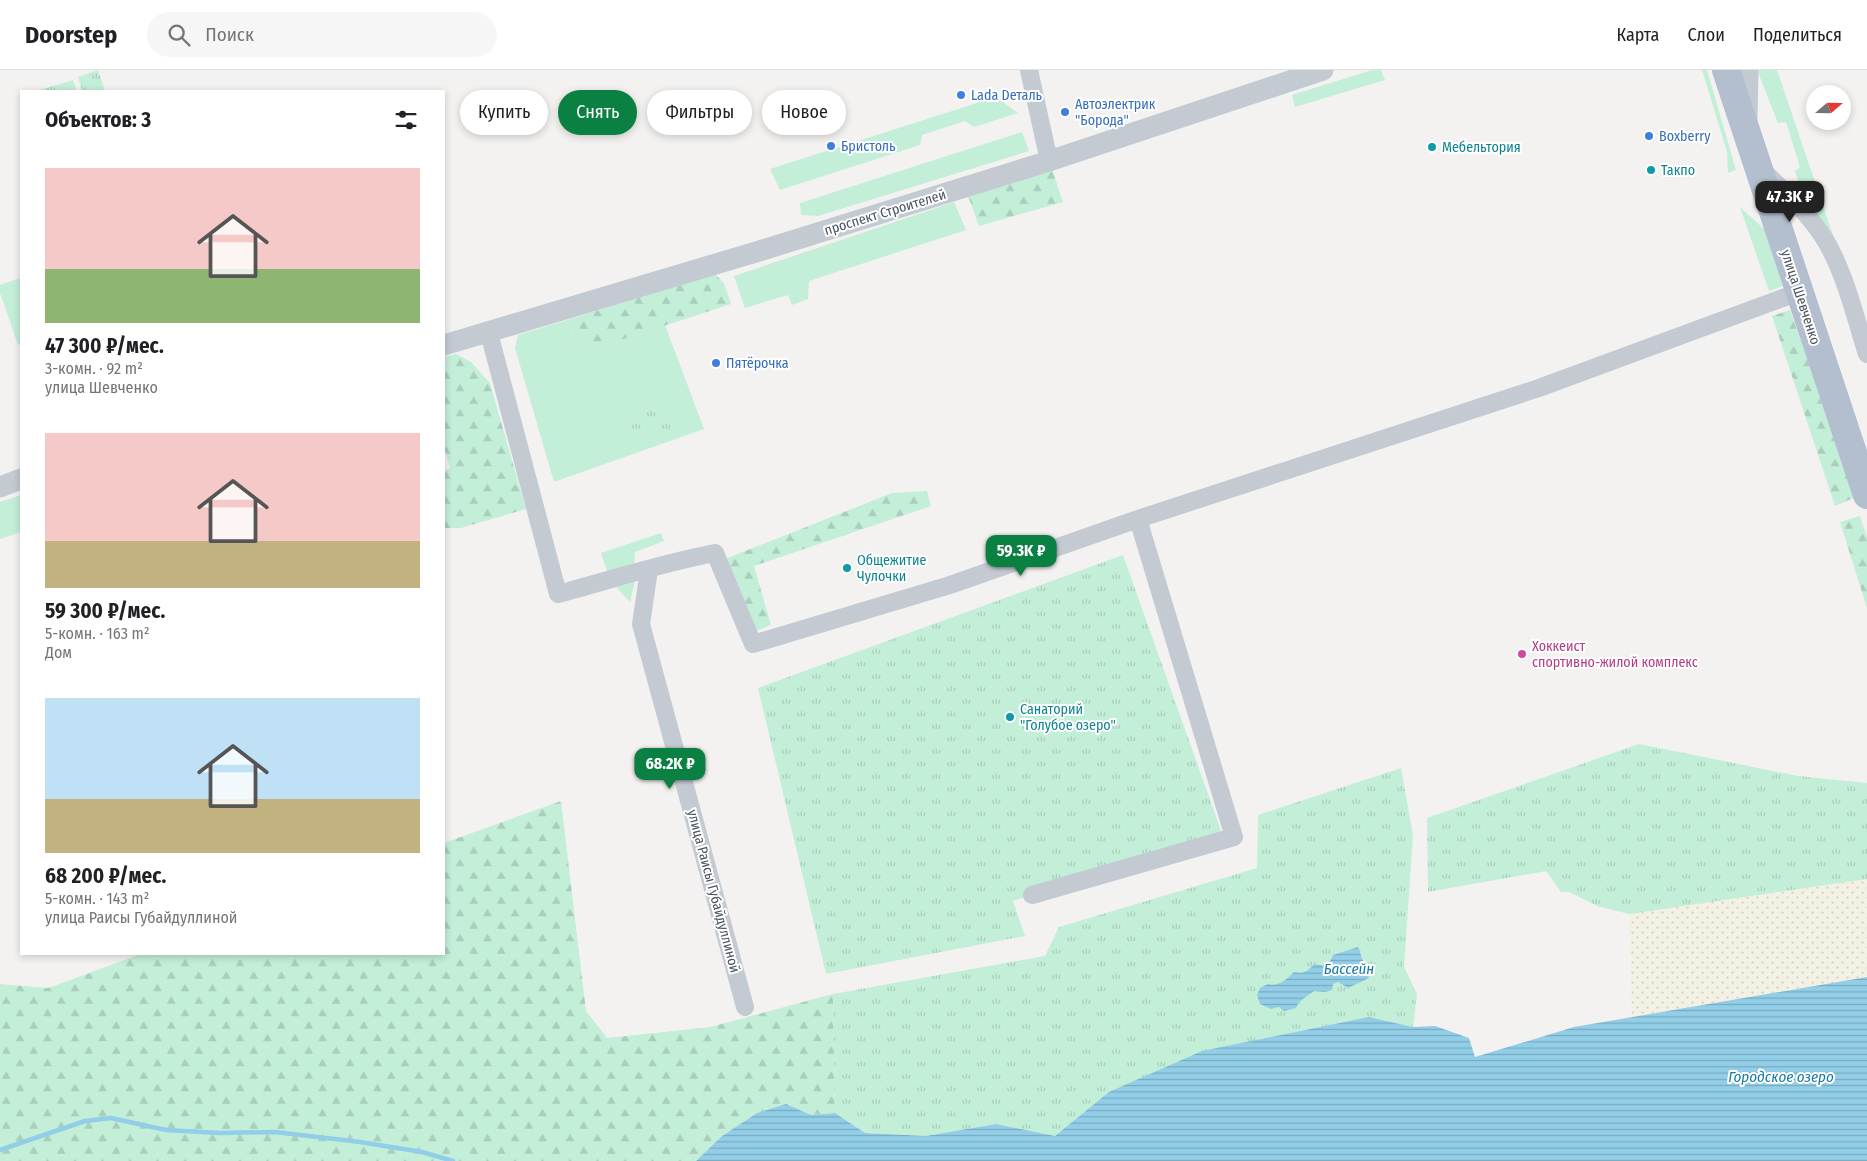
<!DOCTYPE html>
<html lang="ru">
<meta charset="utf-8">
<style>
body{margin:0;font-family:"Fira Sans Condensed",sans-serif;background:#f6f6f6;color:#202124;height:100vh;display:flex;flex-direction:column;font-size:19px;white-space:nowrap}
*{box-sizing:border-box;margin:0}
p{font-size:16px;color:#757577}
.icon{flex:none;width:28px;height:28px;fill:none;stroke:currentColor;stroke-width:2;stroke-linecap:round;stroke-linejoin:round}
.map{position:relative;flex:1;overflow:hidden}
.sheet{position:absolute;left:20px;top:20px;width:425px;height:865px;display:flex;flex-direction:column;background:#fff;border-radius:0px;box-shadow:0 2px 8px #0003}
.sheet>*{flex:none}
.guide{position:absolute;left:460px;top:20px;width:475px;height:45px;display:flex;gap:10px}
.needle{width:32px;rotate:70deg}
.tools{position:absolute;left:1806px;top:15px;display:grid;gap:10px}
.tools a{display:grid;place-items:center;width:45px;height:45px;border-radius:50%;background:#fff;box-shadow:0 2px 8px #0003;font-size:25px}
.price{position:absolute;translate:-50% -42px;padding:0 11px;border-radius:10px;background:#0b8043;color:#fff;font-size:16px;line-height:32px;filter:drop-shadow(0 1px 2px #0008)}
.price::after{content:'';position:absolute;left:50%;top:30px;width:15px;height:11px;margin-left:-8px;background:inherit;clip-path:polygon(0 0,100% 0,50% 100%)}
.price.on{background:#222;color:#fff}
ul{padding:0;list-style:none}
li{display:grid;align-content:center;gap:10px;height:265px;padding:0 25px}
li span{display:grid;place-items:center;height:155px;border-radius:0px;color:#555}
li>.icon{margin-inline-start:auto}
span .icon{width:90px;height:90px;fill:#fffc;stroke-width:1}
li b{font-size:21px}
h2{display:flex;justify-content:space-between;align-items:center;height:60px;padding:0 25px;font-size:21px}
.pill{padding:0 18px;border-radius:22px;background:#fff;box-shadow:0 2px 8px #0003;font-size:18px;line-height:45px}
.pill.on{background:#0b8043;color:#fff}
header{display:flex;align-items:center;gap:30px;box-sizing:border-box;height:70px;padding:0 25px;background:#fff;border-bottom:1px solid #e0e0e0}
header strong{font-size:24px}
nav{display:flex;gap:28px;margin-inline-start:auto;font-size:18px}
.search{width:350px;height:45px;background:#f6f6f6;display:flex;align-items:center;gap:12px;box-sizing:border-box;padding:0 18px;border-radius:28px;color:#757577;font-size:19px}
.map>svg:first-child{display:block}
.green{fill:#c3eed8}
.forest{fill:url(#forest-firs)}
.sand{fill:url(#sand-dots)}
.park{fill:url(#park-tufts)}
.water{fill:url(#water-rules)}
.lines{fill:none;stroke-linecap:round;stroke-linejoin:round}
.stream{stroke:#92cee8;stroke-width:4.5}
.minor{stroke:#c3cad2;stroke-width:18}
.tertiary{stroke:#c3cad2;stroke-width:21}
.primary{stroke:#b3bece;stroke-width:28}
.shop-dot{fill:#3f7fe0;stroke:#fff;stroke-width:2}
.culture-dot{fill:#0f9aa8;stroke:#fff;stroke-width:2}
.hotel-dot{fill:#d1479c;stroke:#fff;stroke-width:2}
.labels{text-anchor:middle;stroke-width:4;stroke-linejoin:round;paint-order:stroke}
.shop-label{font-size:14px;fill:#366cbe;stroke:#fff;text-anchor:start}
.culture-label{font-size:14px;fill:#0d838f;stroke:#fff;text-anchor:start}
.street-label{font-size:14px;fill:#4a535e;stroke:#fff}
.hotel-label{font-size:14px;fill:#b23c85;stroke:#fff;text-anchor:start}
.water-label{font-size:15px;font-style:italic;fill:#147aa7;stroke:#fff}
</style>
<header>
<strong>Doorstep</strong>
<div class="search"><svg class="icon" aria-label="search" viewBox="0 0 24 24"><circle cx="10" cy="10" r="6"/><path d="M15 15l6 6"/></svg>Поиск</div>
<nav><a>Карта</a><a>Слои</a><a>Поделиться</a></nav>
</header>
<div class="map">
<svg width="1867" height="1091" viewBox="0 0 1867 1091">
<defs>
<pattern id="forest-firs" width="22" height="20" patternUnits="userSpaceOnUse" patternTransform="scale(1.25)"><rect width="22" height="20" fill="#c3eed8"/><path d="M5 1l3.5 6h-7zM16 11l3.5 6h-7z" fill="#a9cebc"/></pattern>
<pattern id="sand-dots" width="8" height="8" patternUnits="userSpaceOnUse" patternTransform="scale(1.25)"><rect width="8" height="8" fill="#f3f0e4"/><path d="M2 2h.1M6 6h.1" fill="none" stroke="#d2d0c6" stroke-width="1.8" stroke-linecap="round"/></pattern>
<pattern id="park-tufts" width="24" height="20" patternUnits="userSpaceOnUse" patternTransform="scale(1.25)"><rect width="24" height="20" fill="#c3eed8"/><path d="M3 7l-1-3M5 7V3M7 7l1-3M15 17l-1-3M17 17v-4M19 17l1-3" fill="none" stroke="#a9cebc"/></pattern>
<pattern id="water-rules" width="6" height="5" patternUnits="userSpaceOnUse" patternTransform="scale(1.25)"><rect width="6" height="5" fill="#92cee8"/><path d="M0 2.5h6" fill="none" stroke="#79aabf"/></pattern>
</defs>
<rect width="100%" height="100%" fill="#f4f2f1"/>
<path class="green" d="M1372,0H1381L1385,10L1295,37L1292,25Z
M1702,0H1707L1736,100L1728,103L1727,82Z
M1757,0H1777L1835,171L1804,128L1795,101L1800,97L1786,52L1778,53Z
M996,27L1018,43L974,57L965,51L922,65L920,75L780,120L770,99Z
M1022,62L1029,81L818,146L801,145L800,133Z
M954,132L966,160L809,211L808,229L792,235L788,225L745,238L734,206Z
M1740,137L1765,160L1783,216L1769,221Z
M21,208V274L18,275L0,223V215Z
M567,250L577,274L596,278L665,255L704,359L554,412L515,278L518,265Z
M21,425V462L0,469V432Z
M661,463L664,471L635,482L634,495L611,504L607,501L601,483Z
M635,511L630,532L616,517Z"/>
<path class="forest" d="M1052,99L1063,132L979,156L968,126Z
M715,204L724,213L731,234L596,278L577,274L567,250Z
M1790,240L1856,427L1835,436L1772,246Z
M456,284L471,292L490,313L526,439L461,458H445L444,401L450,398L444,377V287Z
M927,421L931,436L754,496L771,555L753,562L725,489L892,423Z
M1860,446L1867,467V538L1840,452Z
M561,731L586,941L607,968L710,957L833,924L835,1043L811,1045L786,1035L757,1043L722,1066L696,1091H0V914L48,918L141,884H444V773Z"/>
<path class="sand" d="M1867,809V907L1632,947L1629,844Z"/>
<path class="park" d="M98,0L105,21H82L78,7Z
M73,10L77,21H36Z
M664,334L673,359L653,366L644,341Z
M641,342L650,367L630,374L621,349Z
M1123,485L1224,769L1013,831L1025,866L826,904L758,618Z
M1639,674L1798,706L1867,713V809L1629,844L1597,836L1569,822H1561L1546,801L1428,822L1427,748Z
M1401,698L1413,765L1404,897L1417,924L1413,957L1369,947L1073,1053L1055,1066L996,1054L926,1066L865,1063L835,1043L833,924L1045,886L1059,857L1257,798L1258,745Z"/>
<path class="water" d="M1358,877L1369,908L1348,918L1338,912L1333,914L1332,920L1325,922L1314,921L1299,932L1296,938L1284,941L1279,937L1271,939L1260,934L1257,925L1260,918L1268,914C1279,917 1287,909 1294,902C1304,904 1307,902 1314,894L1328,896L1333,885Z
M1867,907V1091H696L722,1066L757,1043L786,1034L811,1045L835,1043L865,1063L926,1066L996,1054L1055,1066L1109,1022L1202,981L1369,947L1413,957L1435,956L1469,968L1475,987L1574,957Z"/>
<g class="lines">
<path class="stream" d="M0,1080L85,1051L111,1048L166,1060L220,1063L275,1062L360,1072L422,1082L453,1091"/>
<path class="minor" d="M1029,0L1049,91
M1762,100C1783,120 1806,141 1822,165C1844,198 1855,247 1867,284
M489,263L558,524C610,510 662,493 715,483L753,574L950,515L1138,449L1539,318L1799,222
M649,500L641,554L745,937
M1032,825L1234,767L1138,449"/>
<path class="tertiary" d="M1747,49L1748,0
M444,275L756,182L1049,91L1323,0
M0,417L21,409"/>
<path class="primary" d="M1726,0L1867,425"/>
</g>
<g class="shop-dot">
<circle cx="961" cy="25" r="5"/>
<circle cx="1065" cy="42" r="5"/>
<circle cx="1649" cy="66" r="5"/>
<circle cx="831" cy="76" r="5"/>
<circle cx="716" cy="293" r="5"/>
</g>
<g class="culture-dot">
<circle cx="1432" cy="77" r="5"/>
<circle cx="1651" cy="100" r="5"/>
<circle cx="847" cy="498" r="5"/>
<circle cx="1010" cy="647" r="5"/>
</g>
<circle class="hotel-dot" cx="1522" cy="584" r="5"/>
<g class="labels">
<g class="shop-label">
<text x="971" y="30">Lada Dеталь</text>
<text x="1075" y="39">Автоэлектрик<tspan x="1075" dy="16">"Борода"</tspan></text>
<text x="1659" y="71">Boxberry</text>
<text x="841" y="81">Бристоль</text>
<text x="726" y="298">Пятёрочка</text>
</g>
<g class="culture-label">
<text x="1442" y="82">Мебельтория</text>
<text x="1661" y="105">Такпо</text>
<text x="857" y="495">Общежитие<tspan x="857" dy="16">Чулочки</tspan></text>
<text x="1020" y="644">Санаторий<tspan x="1020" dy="16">"Голубое озеро"</tspan></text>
</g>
<g class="street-label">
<text transform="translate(885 142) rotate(-17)" y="5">проспект Строителей</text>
<text transform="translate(1801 227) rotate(72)" y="5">улица Шевченко</text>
<text transform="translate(714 821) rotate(75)" y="5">улица Раисы Губайдуллиной</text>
</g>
<g class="hotel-label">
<text x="1532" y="581">Хоккеист<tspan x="1532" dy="16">спортивно-жилой комплекс</tspan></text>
</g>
<g class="water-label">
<text x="1349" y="904">Бассейн</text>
<text x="1781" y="1012">Городское озеро</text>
</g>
</g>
</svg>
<div class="tools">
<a><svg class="needle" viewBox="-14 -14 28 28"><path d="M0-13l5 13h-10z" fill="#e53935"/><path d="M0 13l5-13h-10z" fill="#757577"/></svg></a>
</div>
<b class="price on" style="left:1790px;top:153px">47.3K ₽</b>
<b class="price" style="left:1021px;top:507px">59.3K ₽</b>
<b class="price" style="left:670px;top:720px">68.2K ₽</b>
<div class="guide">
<a class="pill">Купить</a>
<a class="pill on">Снять</a>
<a class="pill">Фильтры</a>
<a class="pill">Новое</a>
</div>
<section class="sheet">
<h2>Объектов: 3<svg class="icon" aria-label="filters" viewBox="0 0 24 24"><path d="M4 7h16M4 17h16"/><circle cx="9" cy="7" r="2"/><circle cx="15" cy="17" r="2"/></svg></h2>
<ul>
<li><span style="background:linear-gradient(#f6c9c9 65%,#8fb573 0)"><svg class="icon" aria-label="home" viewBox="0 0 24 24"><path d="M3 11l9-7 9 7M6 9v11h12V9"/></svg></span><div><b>47 300 ₽/мес.</b><p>3-комн. · 92 m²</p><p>улица Шевченко</p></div></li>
<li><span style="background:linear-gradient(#f6c9c9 70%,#c2b280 0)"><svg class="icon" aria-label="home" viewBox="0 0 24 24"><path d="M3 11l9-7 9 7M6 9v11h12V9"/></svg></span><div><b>59 300 ₽/мес.</b><p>5-комн. · 163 m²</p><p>Дом</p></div></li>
<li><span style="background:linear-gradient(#bfe0f5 65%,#c2b280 0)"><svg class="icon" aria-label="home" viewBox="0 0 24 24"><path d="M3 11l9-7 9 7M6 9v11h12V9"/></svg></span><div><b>68 200 ₽/мес.</b><p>5-комн. · 143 m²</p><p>улица Раисы Губайдуллиной</p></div></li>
</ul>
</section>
</div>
